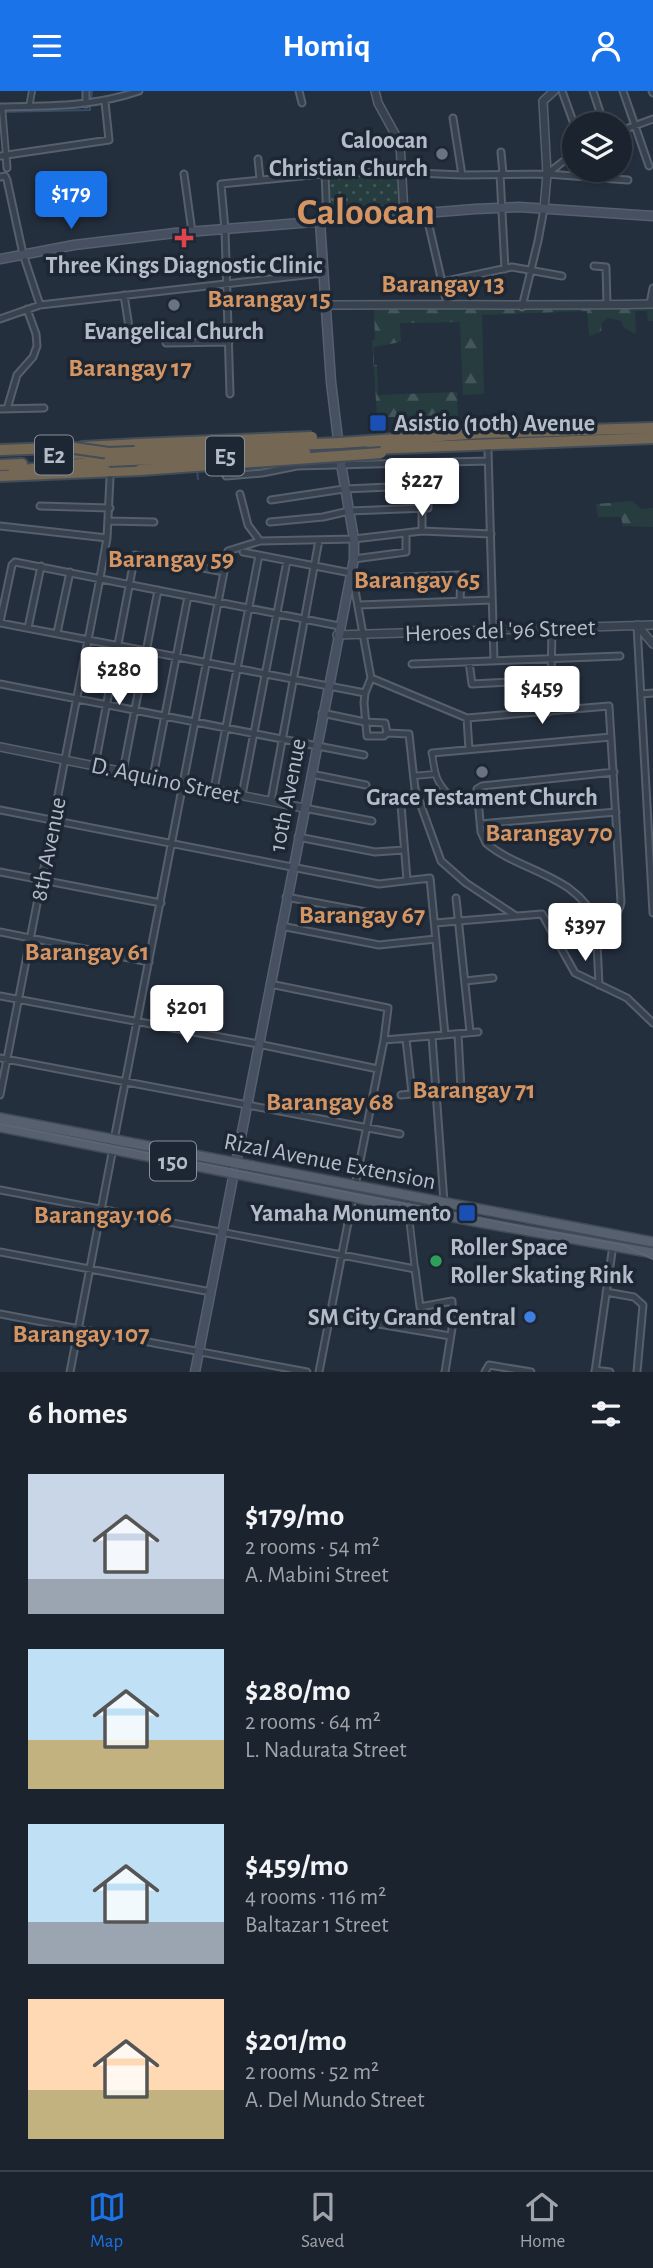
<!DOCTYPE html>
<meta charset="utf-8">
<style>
body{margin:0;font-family:"Alegreya Sans",sans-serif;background:#242b36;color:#f1f3f6;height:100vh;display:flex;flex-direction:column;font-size:26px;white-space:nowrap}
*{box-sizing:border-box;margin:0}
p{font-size:23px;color:#a0a4aa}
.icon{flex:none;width:38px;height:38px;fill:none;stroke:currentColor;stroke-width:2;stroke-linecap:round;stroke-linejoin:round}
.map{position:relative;height:1281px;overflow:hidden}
.details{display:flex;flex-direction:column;background:#1b232e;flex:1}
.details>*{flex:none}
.controls{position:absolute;left:562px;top:21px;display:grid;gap:14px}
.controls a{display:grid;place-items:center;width:70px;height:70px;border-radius:50%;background:#1b232e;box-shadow:0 2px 5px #0004,0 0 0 2px #39404a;font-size:35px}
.price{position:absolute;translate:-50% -60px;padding:0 16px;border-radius:7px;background:#fff;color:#222;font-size:23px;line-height:46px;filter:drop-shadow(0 2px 4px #0008)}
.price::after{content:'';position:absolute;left:50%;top:42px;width:21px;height:16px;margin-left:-10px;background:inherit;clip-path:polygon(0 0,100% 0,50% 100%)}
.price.selected{background:#1a73e8;color:#fff}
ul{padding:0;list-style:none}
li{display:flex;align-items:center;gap:21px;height:175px;padding:0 28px}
li span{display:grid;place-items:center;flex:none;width:196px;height:140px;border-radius:0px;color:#555}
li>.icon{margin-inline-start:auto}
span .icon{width:84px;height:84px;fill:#fffc;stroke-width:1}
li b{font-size:30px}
h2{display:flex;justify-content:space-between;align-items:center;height:84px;padding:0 28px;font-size:30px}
header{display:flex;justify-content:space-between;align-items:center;height:91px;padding:0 28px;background:#1a73e8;color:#fff;font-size:32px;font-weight:700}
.tabs{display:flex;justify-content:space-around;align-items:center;height:98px;border-top:2px solid #39404a;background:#1b232e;font-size:19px;color:#a0a4aa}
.tabs a{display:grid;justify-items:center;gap:4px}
.tabs .selected{color:#1a73e8}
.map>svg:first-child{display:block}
.grass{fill:url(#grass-dots)}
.forest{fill:url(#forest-firs)}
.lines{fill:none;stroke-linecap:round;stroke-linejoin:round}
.stream{stroke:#394c67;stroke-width:2}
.pedestrian-casing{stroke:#565f6c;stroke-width:8}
.minor-casing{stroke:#565f6c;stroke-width:9}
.tertiary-casing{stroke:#565f6c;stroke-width:10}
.secondary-casing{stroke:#565f6c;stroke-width:11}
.primary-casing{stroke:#414a57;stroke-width:12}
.motorway-casing{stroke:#434c59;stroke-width:14}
.pedestrian{stroke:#38414e;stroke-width:4.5}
.minor{stroke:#38414e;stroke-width:5}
.tertiary{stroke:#38414e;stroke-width:7}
.secondary{stroke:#465061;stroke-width:8}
.primary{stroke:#56606e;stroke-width:9}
.motorway{stroke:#746855;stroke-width:10}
.tram{stroke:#5a6575;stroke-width:2}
.motorway-bridge-casing{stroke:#434c59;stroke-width:14;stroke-linecap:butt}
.motorway-bridge{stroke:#746855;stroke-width:10}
.worship-dot{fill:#6b7280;stroke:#1d2633;stroke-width:2.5}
.health-dot{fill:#e0444e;stroke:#1d2633;stroke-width:2.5}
.transit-dot{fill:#1a4fb4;stroke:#1d2633;stroke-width:2.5}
.leisure-dot{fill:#2e9e5b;stroke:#1d2633;stroke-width:2.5}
.shop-dot{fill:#3f7fe0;stroke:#1d2633;stroke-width:2.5}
.labels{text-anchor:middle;stroke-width:7;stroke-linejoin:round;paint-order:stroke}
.shield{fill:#1d2633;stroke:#878f9c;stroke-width:2}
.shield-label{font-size:23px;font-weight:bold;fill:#b4bcc9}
.poi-label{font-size:24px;font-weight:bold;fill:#b4bcc9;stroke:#1d2633;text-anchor:end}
.street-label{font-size:24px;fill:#b4bcc9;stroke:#1d2633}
.neighbourhood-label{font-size:26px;font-weight:bold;fill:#d59563;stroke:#1d2633}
.town-label{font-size:38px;font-weight:bold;fill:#d59563;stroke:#1d2633}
</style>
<header><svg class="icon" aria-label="menu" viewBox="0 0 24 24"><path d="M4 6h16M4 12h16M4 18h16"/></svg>Homiq<svg class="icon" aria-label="person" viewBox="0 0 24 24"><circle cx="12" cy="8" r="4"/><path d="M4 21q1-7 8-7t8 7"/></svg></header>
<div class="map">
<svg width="653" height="1281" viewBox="0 0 653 1281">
<defs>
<pattern id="grass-dots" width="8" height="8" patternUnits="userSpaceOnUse" patternTransform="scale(1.75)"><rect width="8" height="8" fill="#263c3f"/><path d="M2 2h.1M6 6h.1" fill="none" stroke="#435659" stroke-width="1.8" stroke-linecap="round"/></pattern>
<pattern id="forest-firs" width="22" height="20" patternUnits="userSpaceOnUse" patternTransform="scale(1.75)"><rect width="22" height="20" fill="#263c3f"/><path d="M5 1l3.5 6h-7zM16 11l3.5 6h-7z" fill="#435659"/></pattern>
</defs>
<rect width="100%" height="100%" fill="#242f3e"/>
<path class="grass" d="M400,83L402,119L331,123L330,89L332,85Z"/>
<path class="forest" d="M653,215V230H648L647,220H635L636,243L624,237L621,230L608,227L602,232L601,241L589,245L587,220L482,224L484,303L463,304L460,231L400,232L401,251L374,256V274H377L378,304L457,301L458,327L406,329V326H377L372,249H375L374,218Z
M632,410L641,418L653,417V436L623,435L621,426H598L596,413Z"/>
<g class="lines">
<path class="stream" d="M91,10L92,0
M0,21L90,19V15
M197,380L198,388"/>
<defs>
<path id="pedestrian" d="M2,16L6,64
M29,16L32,0
M432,662C435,685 436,692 453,708L477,704
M413,685L435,683
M408,1117L415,1178"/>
<path id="minor" d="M299,0L302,12
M562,0L574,33
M593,0L604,33
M623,0L649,75
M652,0L653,2
M86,13V0
M0,16C48,15 93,16 139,0
M453,27L462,84
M620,40L653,28
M501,61L503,83
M6,64L7,77
M0,65L109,49L105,11
M258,68L260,88
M184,83L192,141
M325,83L327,130
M500,83L505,178
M547,83L574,62
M0,86L5,85L7,89L23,163L40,214
M426,122L447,213
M594,175L606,176L607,214
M442,191L512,176L562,185
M124,204L131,249
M650,213L653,197
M522,216L538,150L544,118
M0,228L40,214L323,182
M166,252L229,251
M230,303L225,139L221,93L332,82L395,81L462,84L547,83L628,89
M0,318L44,317
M7,318L17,284L33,266L37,255L36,243L27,218
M488,359L494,570
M226,385L262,382L297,375L488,370
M240,403L248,434L260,450
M271,409L344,398L436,394L439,391V372
M40,415L110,417
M109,430L154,431
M270,431L323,426L349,420L428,417V395
M0,435L107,447
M422,440V418
M243,461L351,482
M354,468L406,461V443
M350,488L458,484L461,485L460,510
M353,488L371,587L365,602L364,612L367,645H384L387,642L409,643L415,698L441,770L466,792L516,825
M359,514L492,509
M0,531L12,474L15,471L339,535
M0,532L365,602
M637,535L653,822
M28,537L41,475
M57,542L70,481
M469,571L472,593L551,589L552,537
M412,573L620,565
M371,587L467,627L609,615L621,811C619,825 608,827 596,831
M0,593L364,664
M547,596L549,621
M641,603L653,602
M322,622L365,631L385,632L387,642
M467,627L469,659
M432,662L611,646
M95,674L135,464L224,481
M123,680L158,499
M311,683L366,694
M153,686L188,505
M214,698L259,464
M242,704L287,470
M271,710L319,449
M401,714L407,789
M304,717L372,730
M0,719L379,793L430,787L445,944
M480,733L616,721
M298,746L375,761L404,759
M0,781L161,812
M286,806L382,824
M456,807L470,941
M435,832L542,823L575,882L627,907L653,932
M281,835L379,854L436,848
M0,841L149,871
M465,890L493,887
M270,893L388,917L384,949L355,1095
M599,894L596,831C578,784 520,781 486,752L481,741L477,698L482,695L614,681
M0,905L258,953L378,978
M432,945L444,1111
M406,948L412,1002
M384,949L478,941
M0,967L400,1043
M0,1004L100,487L107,447L110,387
M401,1004L461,998L458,943
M114,1049L228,460L260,450L354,448L422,440L491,443
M0,1099L415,1178L420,1216L452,1210L453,1231L445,1281
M0,1161L211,1201
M606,1201L634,1206L643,1214L637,1281
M0,1223L307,1281
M331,1225L450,1245
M595,1279L610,1281
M70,1281L113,1057
M319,1281L353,1106
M485,1281L489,1274L531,1281
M595,1281L613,1154"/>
<path id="tertiary" d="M375,0L378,12L400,52L404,123
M544,118L547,83L543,10L554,0
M326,214C435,213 544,215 653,213
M637,534L653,553
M337,544L653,534
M0,656L304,717"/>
<path id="secondary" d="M0,168L74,154L175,142L475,118L519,116L653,125
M195,1281L354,468V448L341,373L331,291L320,131"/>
<path id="primary" d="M0,1027L653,1151
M0,1036L484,1132L653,1162"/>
<path id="motorway" d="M340,352L482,342L653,337
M82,356L139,353
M371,358L653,347
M0,359L56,357
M45,364L92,362
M0,374L22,373
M14,380L109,370
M0,385L140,379"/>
</defs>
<use href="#pedestrian" class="pedestrian-casing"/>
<use href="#minor" class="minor-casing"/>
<use href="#tertiary" class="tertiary-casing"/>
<use href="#secondary" class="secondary-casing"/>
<use href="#primary" class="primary-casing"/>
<use href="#motorway" class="motorway-casing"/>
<use href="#pedestrian" class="pedestrian"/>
<use href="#minor" class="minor"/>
<use href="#tertiary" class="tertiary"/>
<use href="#secondary" class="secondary"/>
<use href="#primary" class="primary"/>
<use href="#motorway" class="motorway"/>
<path class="tram" d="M0,1033L529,1137L624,1154L653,1168"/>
<defs>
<path id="motorway-bridge" d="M46,353L109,362L340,352
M139,353L312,346
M109,370L305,361
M140,379L381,362"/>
</defs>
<use href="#motorway-bridge" class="motorway-bridge-casing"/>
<use href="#motorway-bridge" class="motorway-bridge"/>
</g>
<g class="worship-dot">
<circle cx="442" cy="63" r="7"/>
<circle cx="174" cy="214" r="7"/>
<circle cx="482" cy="681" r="7"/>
</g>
<path class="health-dot" d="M180.5 136.5h7v7h7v7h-7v7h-7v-7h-7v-7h7z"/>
<g class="transit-dot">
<rect x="369" y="323" width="18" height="18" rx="3.5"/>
<rect x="458" y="1113" width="18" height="18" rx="3.5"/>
</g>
<circle class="leisure-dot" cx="436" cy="1170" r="7"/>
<circle class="shop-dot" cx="530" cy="1226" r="7"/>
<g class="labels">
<g class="shield">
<rect x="35" y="344.5" width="38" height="39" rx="5"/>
<rect x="206" y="345.5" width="38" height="39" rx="5"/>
<rect x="150" y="1050.5" width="46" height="39" rx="5"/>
</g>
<g class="shield-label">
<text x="54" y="372">E2</text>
<text x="225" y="373">E5</text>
<text x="173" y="1078">150</text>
</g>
<g class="poi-label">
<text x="428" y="57">Caloocan<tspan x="428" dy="28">Christian Church</tspan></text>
<text x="184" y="182" text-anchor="middle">Three Kings Diagnostic Clinic</text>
<text x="174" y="248" text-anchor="middle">Evangelical Church</text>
<text x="394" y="340" text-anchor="start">Asistio (10th) Avenue</text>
<text x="482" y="714" text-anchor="middle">Grace Testament Church</text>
<text x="451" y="1130">Yamaha Monumento</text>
<text x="450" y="1164" text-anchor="start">Roller Space<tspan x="450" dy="28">Roller Skating Rink</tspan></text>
<text x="516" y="1234">SM City Grand Central</text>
</g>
<g class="street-label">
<text transform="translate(500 539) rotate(-2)" y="8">Heroes del '96 Street</text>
<text transform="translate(166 689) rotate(12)" y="8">D. Aquino Street</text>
<text transform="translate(287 704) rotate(-79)" y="8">10th Avenue</text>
<text transform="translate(48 758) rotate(-79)" y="8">8th Avenue</text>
<text transform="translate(330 1070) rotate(11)" y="8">Rizal Avenue Extension</text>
</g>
<g class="neighbourhood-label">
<text x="443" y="201">Barangay 13</text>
<text x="269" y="216">Barangay 15</text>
<text x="130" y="285">Barangay 17</text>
<text x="171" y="476">Barangay 59</text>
<text x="417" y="497">Barangay 65</text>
<text x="549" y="750">Barangay 70</text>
<text x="362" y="832">Barangay 67</text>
<text x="87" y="869">Barangay 61</text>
<text x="474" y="1007">Barangay 71</text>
<text x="330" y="1019">Barangay 68</text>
<text x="103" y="1132">Barangay 106</text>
<text x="81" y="1251">Barangay 107</text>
</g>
<g class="town-label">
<text x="366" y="133">Caloocan</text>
</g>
</g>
</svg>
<div class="controls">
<a><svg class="icon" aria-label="layers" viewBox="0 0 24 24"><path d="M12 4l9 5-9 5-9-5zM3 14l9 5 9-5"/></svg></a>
</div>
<b class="price selected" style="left:71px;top:140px">$179</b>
<b class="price" style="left:422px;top:427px">$227</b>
<b class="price" style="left:119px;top:616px">$280</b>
<b class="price" style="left:542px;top:635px">$459</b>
<b class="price" style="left:585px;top:872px">$397</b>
<b class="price" style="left:187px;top:954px">$201</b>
</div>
<section class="details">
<h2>6 homes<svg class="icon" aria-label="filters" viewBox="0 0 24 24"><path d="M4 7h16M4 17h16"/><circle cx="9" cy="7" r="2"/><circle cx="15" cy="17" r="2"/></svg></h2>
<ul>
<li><span style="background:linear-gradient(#c9d6e8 75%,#9aa5b1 0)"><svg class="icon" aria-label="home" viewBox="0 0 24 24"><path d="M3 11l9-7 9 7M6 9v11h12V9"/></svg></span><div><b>$179/mo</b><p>2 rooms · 54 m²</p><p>A. Mabini Street</p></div></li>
<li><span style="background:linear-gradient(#bfe0f5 65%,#c2b280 0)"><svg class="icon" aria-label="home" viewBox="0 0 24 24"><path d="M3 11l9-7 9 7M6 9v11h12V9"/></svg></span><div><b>$280/mo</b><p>2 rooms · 64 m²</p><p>L. Nadurata Street</p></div></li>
<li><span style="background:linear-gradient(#bfe0f5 70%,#9aa5b1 0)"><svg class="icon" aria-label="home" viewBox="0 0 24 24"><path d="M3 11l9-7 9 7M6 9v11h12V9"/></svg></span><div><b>$459/mo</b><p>4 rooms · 116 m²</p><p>Baltazar 1 Street</p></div></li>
<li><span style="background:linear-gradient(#ffd9b3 65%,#c2b280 0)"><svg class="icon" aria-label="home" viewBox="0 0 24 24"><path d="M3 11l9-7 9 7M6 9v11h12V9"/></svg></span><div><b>$201/mo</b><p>2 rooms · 52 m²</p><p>A. Del Mundo Street</p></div></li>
</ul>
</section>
<nav class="tabs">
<a class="selected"><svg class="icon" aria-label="map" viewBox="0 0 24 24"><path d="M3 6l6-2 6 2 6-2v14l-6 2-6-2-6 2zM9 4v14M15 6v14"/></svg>Map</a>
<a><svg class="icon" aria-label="saved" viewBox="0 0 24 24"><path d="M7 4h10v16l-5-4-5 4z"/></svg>Saved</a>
<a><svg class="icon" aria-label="home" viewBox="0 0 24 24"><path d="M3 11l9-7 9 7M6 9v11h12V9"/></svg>Home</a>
</nav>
